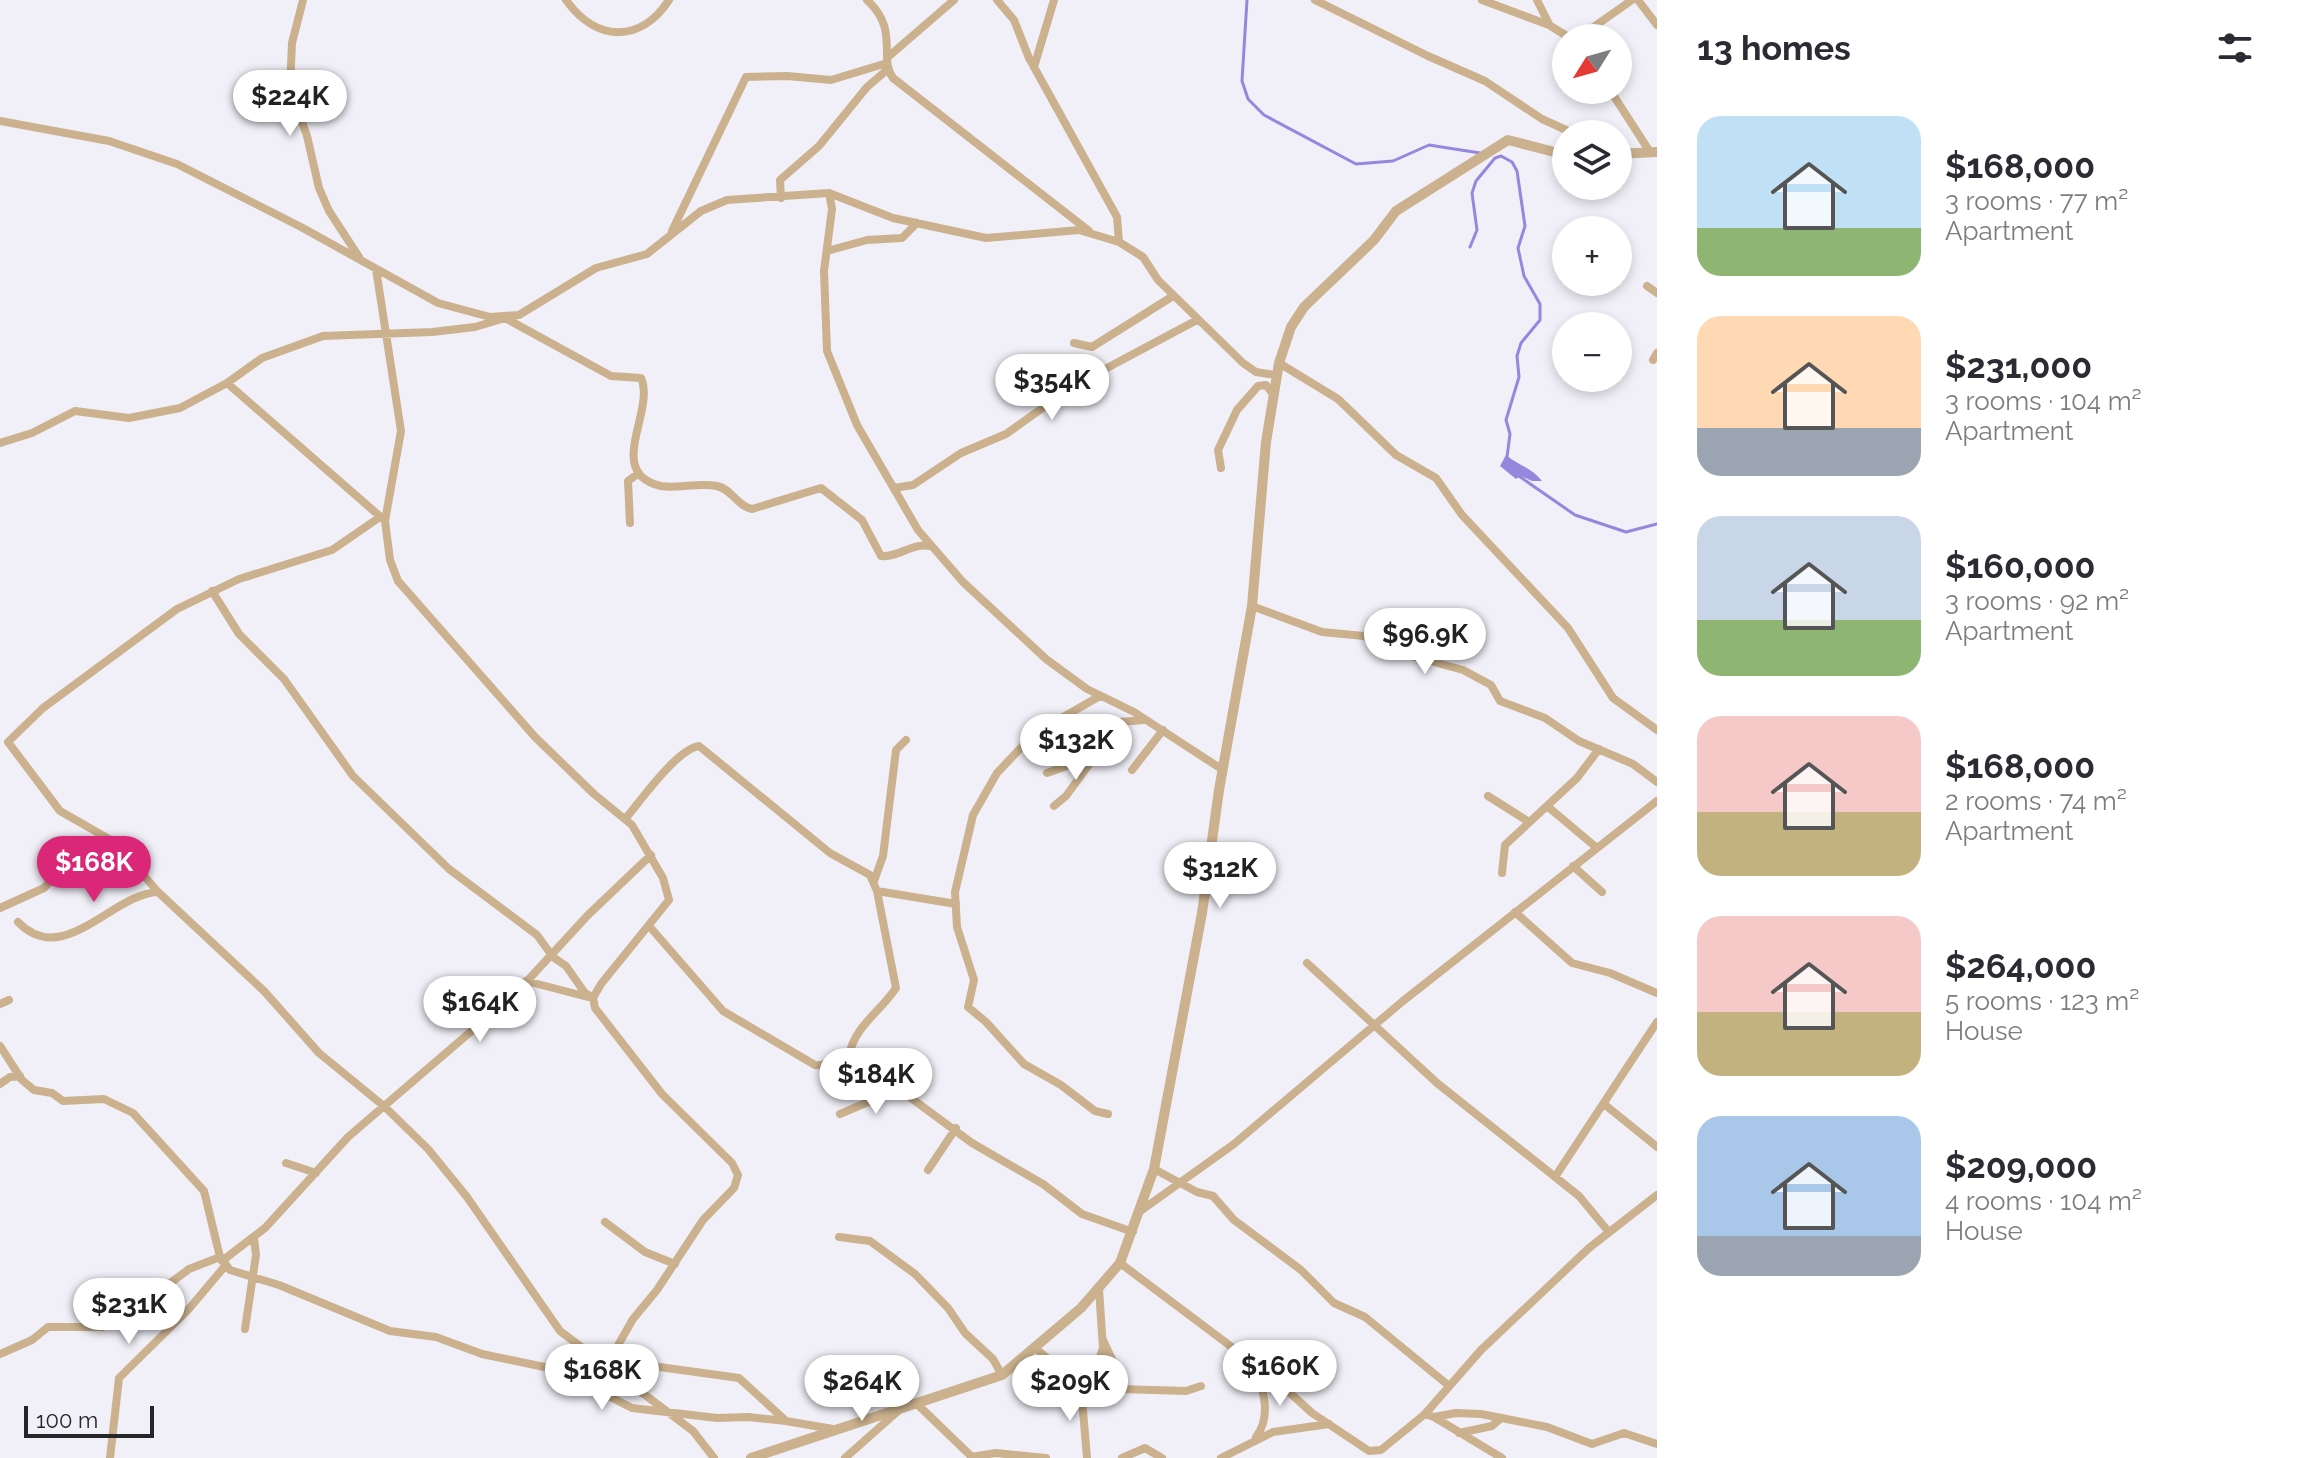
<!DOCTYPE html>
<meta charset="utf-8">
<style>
body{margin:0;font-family:Raleway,sans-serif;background:#f7f7f7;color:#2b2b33;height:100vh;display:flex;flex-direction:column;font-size:30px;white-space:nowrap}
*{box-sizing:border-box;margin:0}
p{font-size:26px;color:#7c7c81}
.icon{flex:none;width:44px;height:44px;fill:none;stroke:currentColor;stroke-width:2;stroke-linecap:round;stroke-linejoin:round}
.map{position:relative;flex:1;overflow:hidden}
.panel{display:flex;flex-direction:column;background:#fff;width:640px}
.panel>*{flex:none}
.needle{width:52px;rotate:233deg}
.fabs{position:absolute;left:1552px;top:24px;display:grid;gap:16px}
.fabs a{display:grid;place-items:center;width:80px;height:80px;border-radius:50%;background:#fff;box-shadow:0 4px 12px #0003;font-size:40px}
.scale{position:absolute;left:24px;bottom:20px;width:130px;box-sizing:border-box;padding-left:8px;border:4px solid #262629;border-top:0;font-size:22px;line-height:28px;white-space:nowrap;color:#262629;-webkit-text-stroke:6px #f1f0f8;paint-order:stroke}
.price{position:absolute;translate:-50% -68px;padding:0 18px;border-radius:28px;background:#fff;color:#222;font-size:26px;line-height:52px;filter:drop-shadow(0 2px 4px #0008)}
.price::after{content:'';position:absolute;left:50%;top:48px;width:24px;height:18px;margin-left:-12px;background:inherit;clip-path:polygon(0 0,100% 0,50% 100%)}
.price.active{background:#db2777;color:#fff}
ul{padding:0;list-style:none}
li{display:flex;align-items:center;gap:24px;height:200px;padding:0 40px}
li span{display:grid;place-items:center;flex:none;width:224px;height:160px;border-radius:24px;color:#555}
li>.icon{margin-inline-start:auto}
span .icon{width:96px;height:96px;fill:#fffc;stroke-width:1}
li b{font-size:34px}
h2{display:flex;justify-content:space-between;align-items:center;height:96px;padding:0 40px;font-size:34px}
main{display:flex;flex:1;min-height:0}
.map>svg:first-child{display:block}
.water{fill:#9587de}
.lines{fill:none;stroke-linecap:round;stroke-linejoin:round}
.stream{stroke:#9587de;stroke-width:3}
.minor{stroke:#cbb18d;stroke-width:8}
.tertiary{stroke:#cbb18d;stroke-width:10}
</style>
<main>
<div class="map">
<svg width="1657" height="1458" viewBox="0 0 1657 1458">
<rect width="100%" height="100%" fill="#f1f0f8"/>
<path class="water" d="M1506,455C1519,466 1531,467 1542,481H1532L1521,476L1516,479L1500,466Z"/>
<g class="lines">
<path class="stream" d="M1247,0L1242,81L1248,99L1264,115L1356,164L1393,161L1429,145L1480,153
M1470,247L1477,230L1472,193L1476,181L1495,158L1501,156L1512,162L1517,171L1525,226L1518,248L1524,276L1540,304V320L1521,343L1517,356L1519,377L1506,420L1510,434L1507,457
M1516,474L1575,515L1626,532L1657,524"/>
<path class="minor" d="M303,0L292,43L290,87L307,136L319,188L329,211L359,257
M566,0C596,42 640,44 669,0
M867,0C900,30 878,58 893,78L1089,231
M997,0L1014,20L1029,58L1117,217L1119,242
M1315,0L1428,56L1485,81L1542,119L1575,134
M1482,0L1549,25L1570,38
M1537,0L1549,24
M1638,0L1657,25
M1578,38L1632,0
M888,57L954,0
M1034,67L1054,0
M1610,90L1650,152
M0,121L109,141L177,164L301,227L438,303L490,317L519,315L596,268L647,254L701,211L727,200L829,193L893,218L986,238L1079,230L1119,242L1143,257L1158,280L1243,363L1256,372L1275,375
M829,193L832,209L824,271L827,351L857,425L918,530L963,582L1046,659L1087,689L1134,712L1223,770
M781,198L780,180L819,146L867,87L888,69
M672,231L746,77L787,76L831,80L887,63
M827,251L867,240L902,238L917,223
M376,269L401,431L385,521L390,560L398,581L535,737L594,794L632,825L663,878L669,900L601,984L593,998L595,1008L662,1094L732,1163L738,1175L734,1188L703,1220L657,1290L633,1319L605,1368
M1647,286L1657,293
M1074,343L1092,347L1173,296
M1653,360L1657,353
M1279,363L1338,399L1396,455L1436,478L1462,515L1568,628L1613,698L1657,730
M227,383L383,519
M0,443L32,433L75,411L129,418L180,408L227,383L262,358L323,336L432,332L475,327L505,318L611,376L641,378C656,411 604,473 661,486C679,489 698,482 717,486C732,489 737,506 752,509L821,488L862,520L881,556C898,558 911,543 930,546
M1221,468L1218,450L1237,410L1258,386L1266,385L1273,394
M894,488L913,485L961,453L1006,434L1075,385L1197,320
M380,517L332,550L239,579L177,609L43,708L8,742L60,811L116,843L158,892L264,991L319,1053L385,1107L428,1149L467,1197L560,1331L693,1431L714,1458
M630,523L628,481L639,473
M212,591L239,634L284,679L353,776L449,869L537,935L553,957L566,966L585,993L593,998
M1252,606L1322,632L1364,636L1401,653L1463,670L1491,685L1500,701L1545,718L1579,741L1633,764L1657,782
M1100,696L1035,733L997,773L973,815L955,892L957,927L974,980L968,1007L986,1022L1024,1064L1061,1085L1095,1111L1108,1114
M1132,770L1163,730
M1047,773L1092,757
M1488,796L1529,822
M1054,806L1066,796L1120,722L1143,720
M1547,806L1597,848
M626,818C641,800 677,749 699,746L830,853L870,875L877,891L896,988C880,1012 855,1026 849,1055
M1573,866L1602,892
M1502,873L1505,845L1577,778L1599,749
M874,881L883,856L896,750L906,740
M877,891L956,904
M0,908L44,888L61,869L102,835
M1515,912L1572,963L1610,973L1657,993
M18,922C63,969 112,894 158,892
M650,927L723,1011L815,1065C830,1067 839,1053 854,1056L972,1143L1043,1184L1082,1214L1133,1232
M1307,963L1437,1083L1579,1196L1608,1231
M526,981L588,997
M0,1004L9,1000
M0,1046L22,1080L34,1090L52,1093L63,1101L104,1099L133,1113L204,1191L220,1257L230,1270L279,1285L390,1331L436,1337L482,1354L554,1369L598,1362
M0,1084L10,1077L20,1076
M1604,1104L1657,1147
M840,1114L899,1089
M286,1163L316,1173
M1154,1169L1197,1192L1213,1196L1234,1220L1301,1270L1334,1303L1365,1317L1448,1385
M928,1170L956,1128
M1555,1177L1657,1022
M1139,1212L1234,1144L1403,1001L1657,801
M605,1222L645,1252L675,1264
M839,1237L870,1241L915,1274L948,1308L965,1333L993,1359L1002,1375
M222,1261L265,1228L348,1137L517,992L588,915L651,855
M1120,1263L1277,1381L1312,1413L1369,1451L1381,1450L1425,1414L1434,1417L1456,1413L1481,1414L1547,1427L1592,1444L1624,1433L1657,1444
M245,1329L256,1255L254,1238
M1103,1340L1116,1368L1120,1388
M1035,1348L1084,1388L1186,1391L1201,1386
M0,1354L32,1340L48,1327H103L129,1306L165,1287L189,1269L220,1257
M609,1360L739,1378L786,1421L833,1429
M865,1363L888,1392L910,1406
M555,1369L632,1408L717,1418L748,1417L786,1421
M1081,1387L1087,1458
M1089,1389L1103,1348L1099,1289
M917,1404L973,1458
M1425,1414L1481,1350L1589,1248L1657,1195
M1434,1417L1502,1458
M1459,1433L1492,1426L1501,1418
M1256,1437C1272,1416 1263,1390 1256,1367
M971,1457L996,1453L1046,1458
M110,1458L119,1378L188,1310L225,1266
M845,1458L898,1411
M1122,1458L1145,1448L1162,1458
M1221,1458L1273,1432L1329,1424"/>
<path class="tertiary" d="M1618,154L1657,152
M751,1458L1002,1375L1081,1308L1120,1263L1154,1169L1202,913L1219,790L1252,606L1266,442L1279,363L1291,327L1304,307L1374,240L1396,211L1508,140L1566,155"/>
</g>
</svg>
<div class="fabs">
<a><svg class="needle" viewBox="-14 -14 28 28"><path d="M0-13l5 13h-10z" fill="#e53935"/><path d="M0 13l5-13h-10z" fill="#7c7c81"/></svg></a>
<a><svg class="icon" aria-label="layers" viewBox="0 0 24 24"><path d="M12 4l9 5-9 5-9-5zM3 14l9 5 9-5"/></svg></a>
<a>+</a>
<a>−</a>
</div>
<div class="scale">100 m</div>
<b class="price" style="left:290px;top:138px">$224K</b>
<b class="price" style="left:1052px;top:422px">$354K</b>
<b class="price" style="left:1425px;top:676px">$96.9K</b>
<b class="price" style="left:1076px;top:782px">$132K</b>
<b class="price active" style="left:94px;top:904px">$168K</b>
<b class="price" style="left:1220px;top:910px">$312K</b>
<b class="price" style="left:480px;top:1044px">$164K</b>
<b class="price" style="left:876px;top:1116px">$184K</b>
<b class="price" style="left:129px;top:1346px">$231K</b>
<b class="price" style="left:1280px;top:1408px">$160K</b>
<b class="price" style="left:602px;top:1412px">$168K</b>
<b class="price" style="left:862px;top:1423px">$264K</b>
<b class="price" style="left:1070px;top:1423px">$209K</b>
</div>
<section class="panel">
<h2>13 homes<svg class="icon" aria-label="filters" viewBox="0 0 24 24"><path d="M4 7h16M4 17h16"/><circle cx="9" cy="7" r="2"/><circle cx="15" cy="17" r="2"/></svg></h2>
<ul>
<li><span style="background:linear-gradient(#bfe0f5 70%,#8fb573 0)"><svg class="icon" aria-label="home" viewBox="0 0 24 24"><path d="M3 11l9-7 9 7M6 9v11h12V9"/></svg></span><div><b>$168,000</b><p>3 rooms · 77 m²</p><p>Apartment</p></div></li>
<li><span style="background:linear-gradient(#ffd9b3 70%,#9aa5b1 0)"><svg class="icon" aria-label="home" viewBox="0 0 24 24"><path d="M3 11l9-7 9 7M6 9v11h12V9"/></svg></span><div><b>$231,000</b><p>3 rooms · 104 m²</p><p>Apartment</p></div></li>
<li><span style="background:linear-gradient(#c9d6e8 65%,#8fb573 0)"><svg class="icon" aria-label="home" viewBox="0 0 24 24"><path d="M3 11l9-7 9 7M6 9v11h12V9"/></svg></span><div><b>$160,000</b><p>3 rooms · 92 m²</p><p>Apartment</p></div></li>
<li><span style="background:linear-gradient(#f6c9c9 60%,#c2b280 0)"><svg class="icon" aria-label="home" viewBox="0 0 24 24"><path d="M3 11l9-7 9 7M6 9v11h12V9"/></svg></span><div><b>$168,000</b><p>2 rooms · 74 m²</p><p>Apartment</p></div></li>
<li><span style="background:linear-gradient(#f6c9c9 60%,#c2b280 0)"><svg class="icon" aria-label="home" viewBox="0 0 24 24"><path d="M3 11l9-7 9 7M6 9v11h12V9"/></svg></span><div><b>$264,000</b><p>5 rooms · 123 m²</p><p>House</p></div></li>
<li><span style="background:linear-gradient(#a9c7e8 75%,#9aa5b1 0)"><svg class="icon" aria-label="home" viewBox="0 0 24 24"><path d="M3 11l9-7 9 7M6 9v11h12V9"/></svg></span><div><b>$209,000</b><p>4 rooms · 104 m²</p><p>House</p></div></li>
</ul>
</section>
</main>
